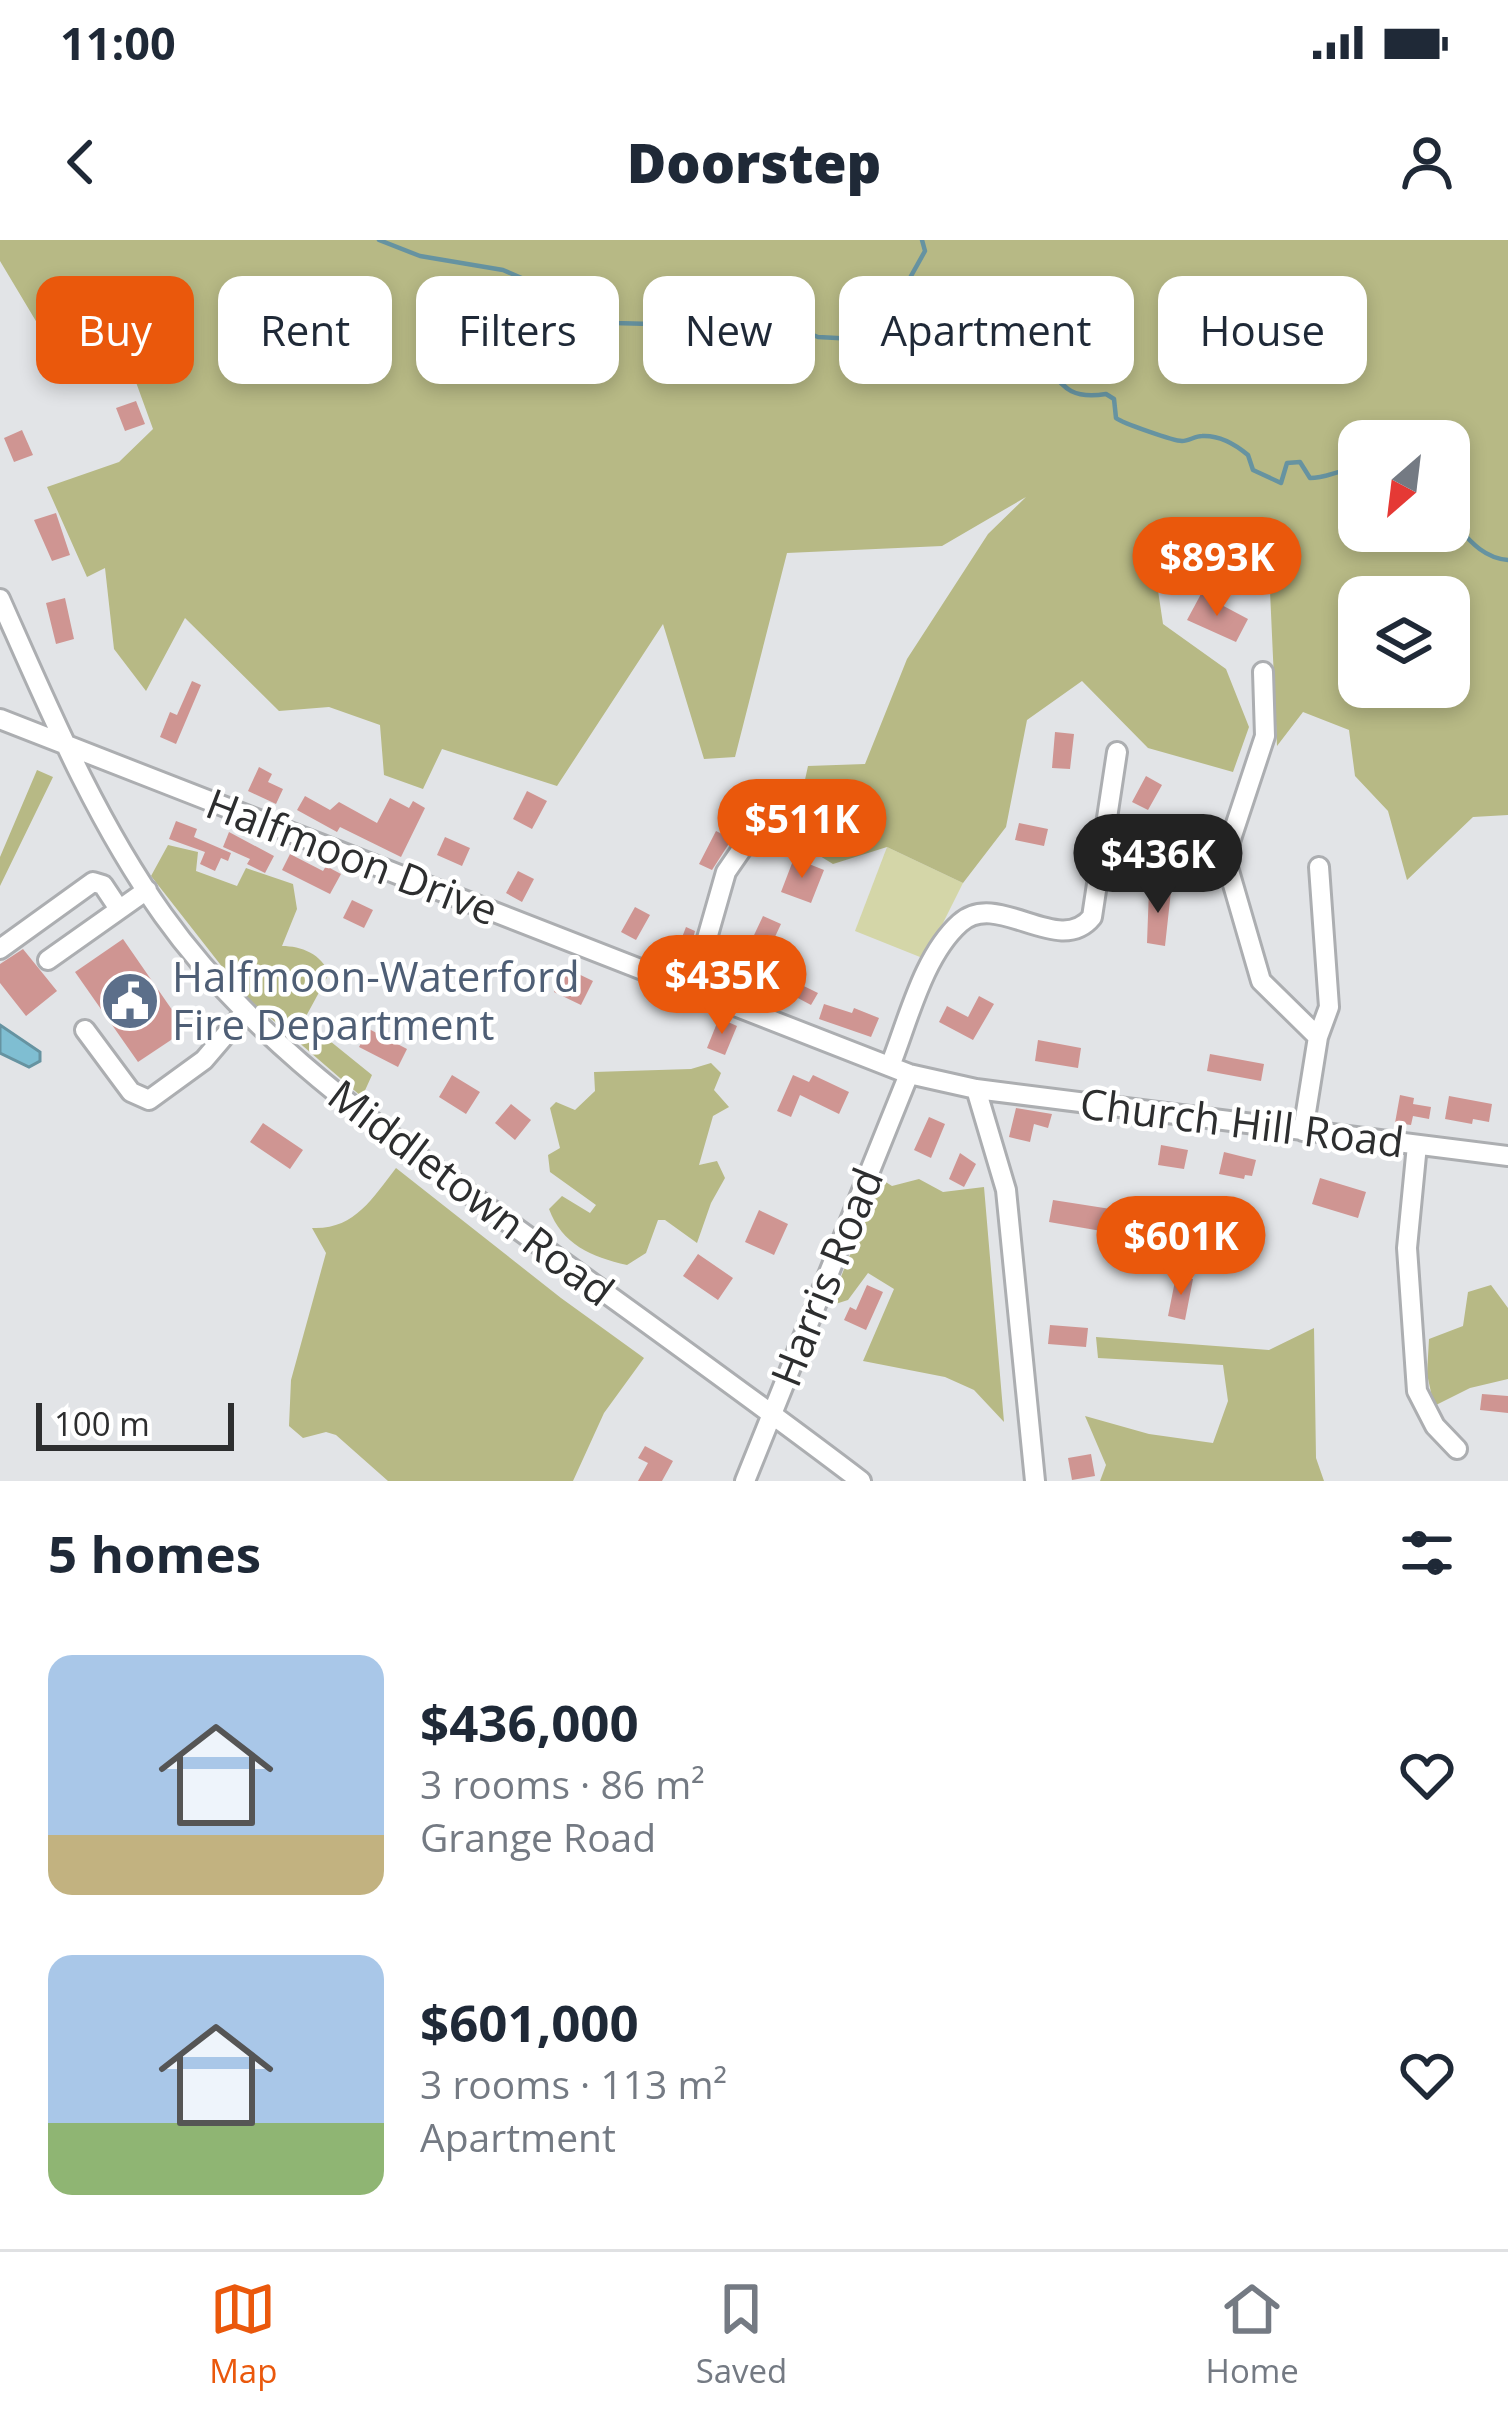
<!DOCTYPE html>
<meta charset="utf-8">
<style>
body{margin:0;font-family:"Open Sans",sans-serif;background:#f2f2f3;color:#1f2937;height:100vh;display:flex;flex-direction:column;font-size:45px;white-space:nowrap}
*{box-sizing:border-box;margin:0}
p{font-size:39px;color:#747a83}
.icon{flex:none;width:66px;height:66px;fill:none;stroke:currentColor;stroke-width:2;stroke-linecap:round;stroke-linejoin:round}
.map{position:relative;height:1241px;overflow:hidden}
.drawer{display:flex;flex-direction:column;background:#fff;flex:1}
.drawer>*{flex:none}
.hud{position:absolute;left:36px;top:36px;width:1437px;height:108px;display:flex;gap:24px}
.needle{width:78px;rotate:208deg}
.controls{position:absolute;left:1338px;top:180px;display:grid;gap:24px}
.controls a{display:grid;place-items:center;width:132px;height:132px;border-radius:24px;background:#fff;box-shadow:0 6px 18px #0003;font-size:60px}
.scale{position:absolute;left:36px;bottom:30px;width:198px;box-sizing:border-box;padding-left:12px;border:6px solid #2d2e2f;border-top:0;font-size:33px;line-height:42px;white-space:nowrap;color:#2d2e2f;-webkit-text-stroke:9px #fff;paint-order:stroke}
.price{position:absolute;translate:-50% -102px;padding:0 27px;border-radius:42px;background:#ea580c;color:#fff;font-size:39px;line-height:78px;filter:drop-shadow(0 3px 6px #0008)}
.price::after{content:'';position:absolute;left:50%;top:72px;width:36px;height:27px;margin-left:-18px;background:inherit;clip-path:polygon(0 0,100% 0,50% 100%)}
.price.selected{background:#222;color:#fff}
ul{padding:0;list-style:none}
li{display:flex;align-items:center;gap:36px;height:300px;padding:0 48px}
li span{display:grid;place-items:center;flex:none;width:336px;height:240px;border-radius:24px;color:#555}
li>.icon{margin-inline-start:auto}
span .icon{width:144px;height:144px;fill:#fffc;stroke-width:1}
li b{font-size:51px}
h2{display:flex;justify-content:space-between;align-items:center;height:144px;padding:0 48px;font-size:51px}
.tag{padding:0 42px;border-radius:24px;background:#fff;box-shadow:0 6px 18px #0003;font-size:42px;line-height:108px}
.tag.selected{background:#ea580c;color:#fff}
.status{display:flex;justify-content:space-between;align-items:center;height:84px;padding:0 60px;background:#fff;direction:ltr}
.status svg{height:33px;fill:currentColor}
header{display:flex;justify-content:space-between;align-items:center;height:156px;padding:0 48px;background:#fff;font-size:54px;font-weight:800}
.dock{display:flex;justify-content:space-around;align-items:center;height:168px;border-top:3px solid #e0e1e3;background:#fff;font-size:33px;color:#747a83}
.dock a{display:grid;justify-items:center;gap:6px}
.dock .selected{color:#ea580c}
.map>svg:first-child{display:block}
.green{fill:#d4d6a8}
.forest{fill:#b7b985;fill-rule:evenodd}
.water{fill:#7fbed2;stroke:#6693a1;stroke-width:3}
.lines{fill:none;stroke-linecap:round;stroke-linejoin:round}
.stream{stroke:#6693a1;stroke-width:4.5}
.building{fill:#cf9592}
.minor-casing{stroke:#acaeb1;stroke-width:24}
.minor{stroke:#fff;stroke-width:18}
.labels{text-anchor:middle;stroke-width:9;stroke-linejoin:round;paint-order:stroke}
.street-label{font-size:42px;fill:#2d2e2f;stroke:#fff}
.service-label{font-size:42px;fill:#4e5e75;stroke:#fff;text-anchor:start}
</style>
<div class="status"><b>11:00</b><svg viewBox="0 0 49 12"><path d="M0 12V9h3v3zM5 12V6h3v6zM10 12V3h3v9zM15 12V0h3v12zM26 1h20v11H26zM47 4h2v5h-2z"/></svg></div>
<header><svg class="icon" aria-label="back" viewBox="0 0 24 24"><path d="M15 5l-7 7 7 7"/></svg>Doorstep<svg class="icon" aria-label="person" viewBox="0 0 24 24"><circle cx="12" cy="8" r="4"/><path d="M4 21q1-7 8-7t8 7"/></svg></header>
<div class="map">
<svg width="1508" height="1241" viewBox="0 0 1508 1241">
<rect width="100%" height="100%" fill="#e2e4e7"/>
<path class="green" d="M887,607L963,643L925,719L855,691Z"/>
<path class="forest" d="M0,0H1508V575L1473,577L1407,640L1388,571L1355,536L1349,490L1303,472L1277,506L1270,351L1248,323L1156,337L1163,384L1226,429L1249,487L1233,532L1148,508L1082,441L1027,480L1006,587L963,643L887,607L833,624L792,599L808,526L865,524L907,419L988,294L1026,257L942,306L787,313L735,517L704,519L663,384L557,546L442,509L423,549L384,535L380,485L329,467L279,471L185,378L146,451L114,409L105,328L87,337L47,247L119,222L153,189L121,101L67,133L0,21ZM1359,201H1449V291H1359ZM1359,357H1449V447H1359Z
M37,530L53,537L0,646V617Z
M168,605L198,612L196,631L237,646L246,628L293,644L297,669L282,706C301,706 322,714 329,734L304,780L372,835L362,857L245,756L151,636Z
M711,823L721,833L714,850L729,867L713,876L699,925L717,921L725,938L711,963L697,1003L665,980H658L646,1013L627,1025C591,1017 562,1004 549,969L562,956L590,973L596,965L550,932L548,915L560,908L550,868L556,862L575,870L595,851L594,832L691,829Z
M396,928L561,1058L644,1118L604,1173L573,1241H388L336,1195L326,1192L303,1198L289,1186L291,1140L326,1013L312,988C354,990 372,959 396,928Z
M881,939L892,946L919,939L943,952L984,947L1004,1182L974,1150L945,1137L863,1121L894,1049L868,1033L848,1060L829,1066Z
M1491,1045L1508,1068V1139L1470,1148L1434,1166L1427,1134L1429,1099L1463,1086L1468,1052Z
M1314,1088L1316,1218L1324,1241H1100L1106,1225L1085,1176L1149,1194L1213,1203L1228,1161L1223,1125L1098,1118L1096,1097L1269,1110Z"/>
<path class="water" d="M0,785L40,812V821L29,827L0,813Z"/>
<g class="lines">
<path class="stream" d="M379,0L420,16L503,30L584,65L614,83L690,85L751,70L818,97L930,103
M922,0L925,11L906,45L904,59L922,83L921,90L943,112C967,105 1006,94 1028,109C1062,132 1056,162 1106,154L1114,159L1116,178C1122,183 1174,201 1182,201C1189,201 1195,196 1202,196C1220,195 1235,204 1248,215L1253,230L1281,243L1287,223L1300,222L1310,238C1328,238 1338,229 1355,230L1359,241
M1449,278C1467,297 1481,318 1508,320"/>
</g>
<path class="building" d="M136,161L145,184L125,191L116,168Z
M22,190L33,215L14,222L4,198Z
M56,273L70,315L52,321L34,280Z
M1201,354L1248,379L1236,402L1187,380Z
M65,358L74,399L56,404L46,363Z
M192,441L201,445L176,504L160,497L170,472L177,475Z
M1055,492L1074,494L1070,529L1052,528Z
M259,527L272,534L268,542L283,549L276,564L248,551Z
M1146,536L1162,545L1148,570L1132,562Z
M527,551L547,561L532,589L513,579Z
M305,556L330,570L339,562L377,583L390,558L409,568L413,561L425,568L401,617L340,587L337,592L297,570Z
M176,581L197,589L194,597L231,613L228,621L221,618L215,631L200,624L205,612L169,599Z
M1019,583L1048,589L1044,606L1015,600Z
M716,591L732,599L712,630L699,624Z
M229,592L274,616L265,633L247,624L250,619L223,607Z
M445,597L470,608L462,626L437,615Z
M290,614L323,631L326,626L341,634L330,654L282,630Z
M794,618L824,630L811,663L781,652Z
M518,631L534,639L522,662L506,653Z
M1149,649L1171,651L1165,706L1147,703Z
M352,660L373,670L364,688L343,678Z
M635,667L650,675L636,700L621,692Z
M763,676L781,684L765,718L747,710Z
M686,687L695,691L690,710L686,709L682,720L666,713L673,696L681,700Z
M123,699L186,790L138,822L75,732Z
M23,709L57,751L26,776L0,743V724Z
M566,728L593,741L581,765L554,752Z
M769,729L818,753L811,765L781,749L775,760L757,751Z
M979,756L994,764L973,800L939,782L947,766L968,777Z
M824,764L852,773L854,768L879,778L871,797L819,779Z
M719,778L737,786L725,815L707,808Z
M369,789L407,809L398,827L359,807Z
M1038,800L1081,808L1078,828L1035,821Z
M1210,814L1264,824L1261,841L1207,831Z
M452,835L480,852L466,874L439,857Z
M793,835L809,842L813,835L849,852L839,874L800,855L791,877L777,871Z
M1400,855L1414,858L1413,864L1431,867L1429,879L1413,876L1411,885L1395,883Z
M1449,856L1492,864L1489,882L1473,879L1472,884L1445,879Z
M511,864L531,880L515,900L495,883Z
M1016,868L1052,874L1048,888L1034,884L1030,902L1009,897Z
M929,877L945,884L931,918L914,910Z
M263,883L303,910L290,929L250,902Z
M1161,905L1188,910L1184,929L1158,925Z
M1224,912L1256,920L1252,936L1245,935L1244,939L1219,934Z
M960,913L976,924L964,947L949,939Z
M1320,938L1366,952L1358,978L1312,964Z
M1053,960L1117,970L1113,993L1049,982Z
M759,970L788,984L774,1015L745,1002Z
M698,1014L733,1038L718,1060L683,1036Z
M1176,1036L1193,1039L1185,1080L1168,1076Z
M867,1045L883,1052L866,1090L844,1080L850,1067L856,1070Z
M1050,1085L1088,1088L1086,1107L1048,1104Z
M1482,1154L1508,1156V1173L1480,1170Z
M645,1206L673,1221L662,1241H638L648,1223L638,1218Z
M1091,1214L1095,1236L1072,1240L1068,1218Z"/>
<g class="lines">
<defs>
<path id="minor" d="M0,359C48,467 94,578 163,675C247,793 364,876 479,961C606,1054 735,1145 861,1241
M1263,432L1265,496L1225,617L1261,741L1318,797L1303,891
M0,479L909,834L976,849L1508,916
M0,709L93,642L103,645L119,669
M48,720L147,650
M692,751L726,632L746,603L757,576
M85,790L131,852L149,860L204,820L245,772
M1318,797L1329,767L1319,627
M890,826C908,781 923,716 960,683C997,649 1059,718 1092,677L1117,512
M976,849L1006,950L1035,1241
M1417,905L1407,1008L1417,1151L1435,1186L1457,1209
M745,1241L909,834"/>
</defs>
<use href="#minor" class="minor-casing"/>
<use href="#minor" class="minor"/>
</g>
<defs>
<symbol id="civic-disc" viewBox="-11 -11 22 22"><circle r="9.5" fill="#5c6f8a" stroke="#fff"/><path d="M-.6-6.5H3V-4.5H.6V-3L4-1V1h2V6H-6V1h2V-1L-.6-3ZM-1.2 2.5V6h2.4V2.5Z" fill="#fff"/></symbol>
</defs>
<g fill-rule="evenodd">
<use href="#civic-disc" x="97" y="728" width="66" height="66"/>
</g>
<g class="labels">
<g class="street-label">
<text transform="translate(352 617) rotate(21)" y="15">Halfmoon Drive</text>
<text transform="translate(1242 883) rotate(7)" y="15">Church Hill Road</text>
<text transform="translate(471 953) rotate(37)" y="15">Middletown Road</text>
<text transform="translate(827 1037) rotate(-68)" y="15">Harris Road</text>
</g>
<g class="service-label">
<text x="172" y="752">Halfmoon-Waterford<tspan x="172" dy="48">Fire Department</tspan></text>
</g>
</g>
</svg>
<div class="controls">
<a><svg class="needle" viewBox="-14 -14 28 28"><path d="M0-13l5 13h-10z" fill="#e53935"/><path d="M0 13l5-13h-10z" fill="#747a83"/></svg></a>
<a><svg class="icon" aria-label="layers" viewBox="0 0 24 24"><path d="M12 4l9 5-9 5-9-5zM3 14l9 5 9-5"/></svg></a>
</div>
<div class="scale">100 m</div>
<b class="price" style="left:1217px;top:379px">$893K</b>
<b class="price" style="left:802px;top:641px">$511K</b>
<b class="price selected" style="left:1158px;top:676px">$436K</b>
<b class="price" style="left:722px;top:797px">$435K</b>
<b class="price" style="left:1181px;top:1058px">$601K</b>
<div class="hud">
<a class="tag selected">Buy</a>
<a class="tag">Rent</a>
<a class="tag">Filters</a>
<a class="tag">New</a>
<a class="tag">Apartment</a>
<a class="tag">House</a>
</div>
</div>
<section class="drawer">
<h2>5 homes<svg class="icon" aria-label="filters" viewBox="0 0 24 24"><path d="M4 7h16M4 17h16"/><circle cx="9" cy="7" r="2"/><circle cx="15" cy="17" r="2"/></svg></h2>
<ul>
<li><span style="background:linear-gradient(#a9c7e8 75%,#c2b280 0)"><svg class="icon" aria-label="home" viewBox="0 0 24 24"><path d="M3 11l9-7 9 7M6 9v11h12V9"/></svg></span><div><b>$436,000</b><p>3 rooms · 86 m²</p><p>Grange Road</p></div><svg class="icon" aria-label="heart" viewBox="0 0 24 24"><path d="M12 20l-8-8c-3-5 5-10 8-4 3-6 11-1 8 4z"/></svg></li>
<li><span style="background:linear-gradient(#a9c7e8 70%,#8fb573 0)"><svg class="icon" aria-label="home" viewBox="0 0 24 24"><path d="M3 11l9-7 9 7M6 9v11h12V9"/></svg></span><div><b>$601,000</b><p>3 rooms · 113 m²</p><p>Apartment</p></div><svg class="icon" aria-label="heart" viewBox="0 0 24 24"><path d="M12 20l-8-8c-3-5 5-10 8-4 3-6 11-1 8 4z"/></svg></li>
</ul>
</section>
<nav class="dock">
<a class="selected"><svg class="icon" aria-label="map" viewBox="0 0 24 24"><path d="M3 6l6-2 6 2 6-2v14l-6 2-6-2-6 2zM9 4v14M15 6v14"/></svg>Map</a>
<a><svg class="icon" aria-label="saved" viewBox="0 0 24 24"><path d="M7 4h10v16l-5-4-5 4z"/></svg>Saved</a>
<a><svg class="icon" aria-label="home" viewBox="0 0 24 24"><path d="M3 11l9-7 9 7M6 9v11h12V9"/></svg>Home</a>
</nav>
